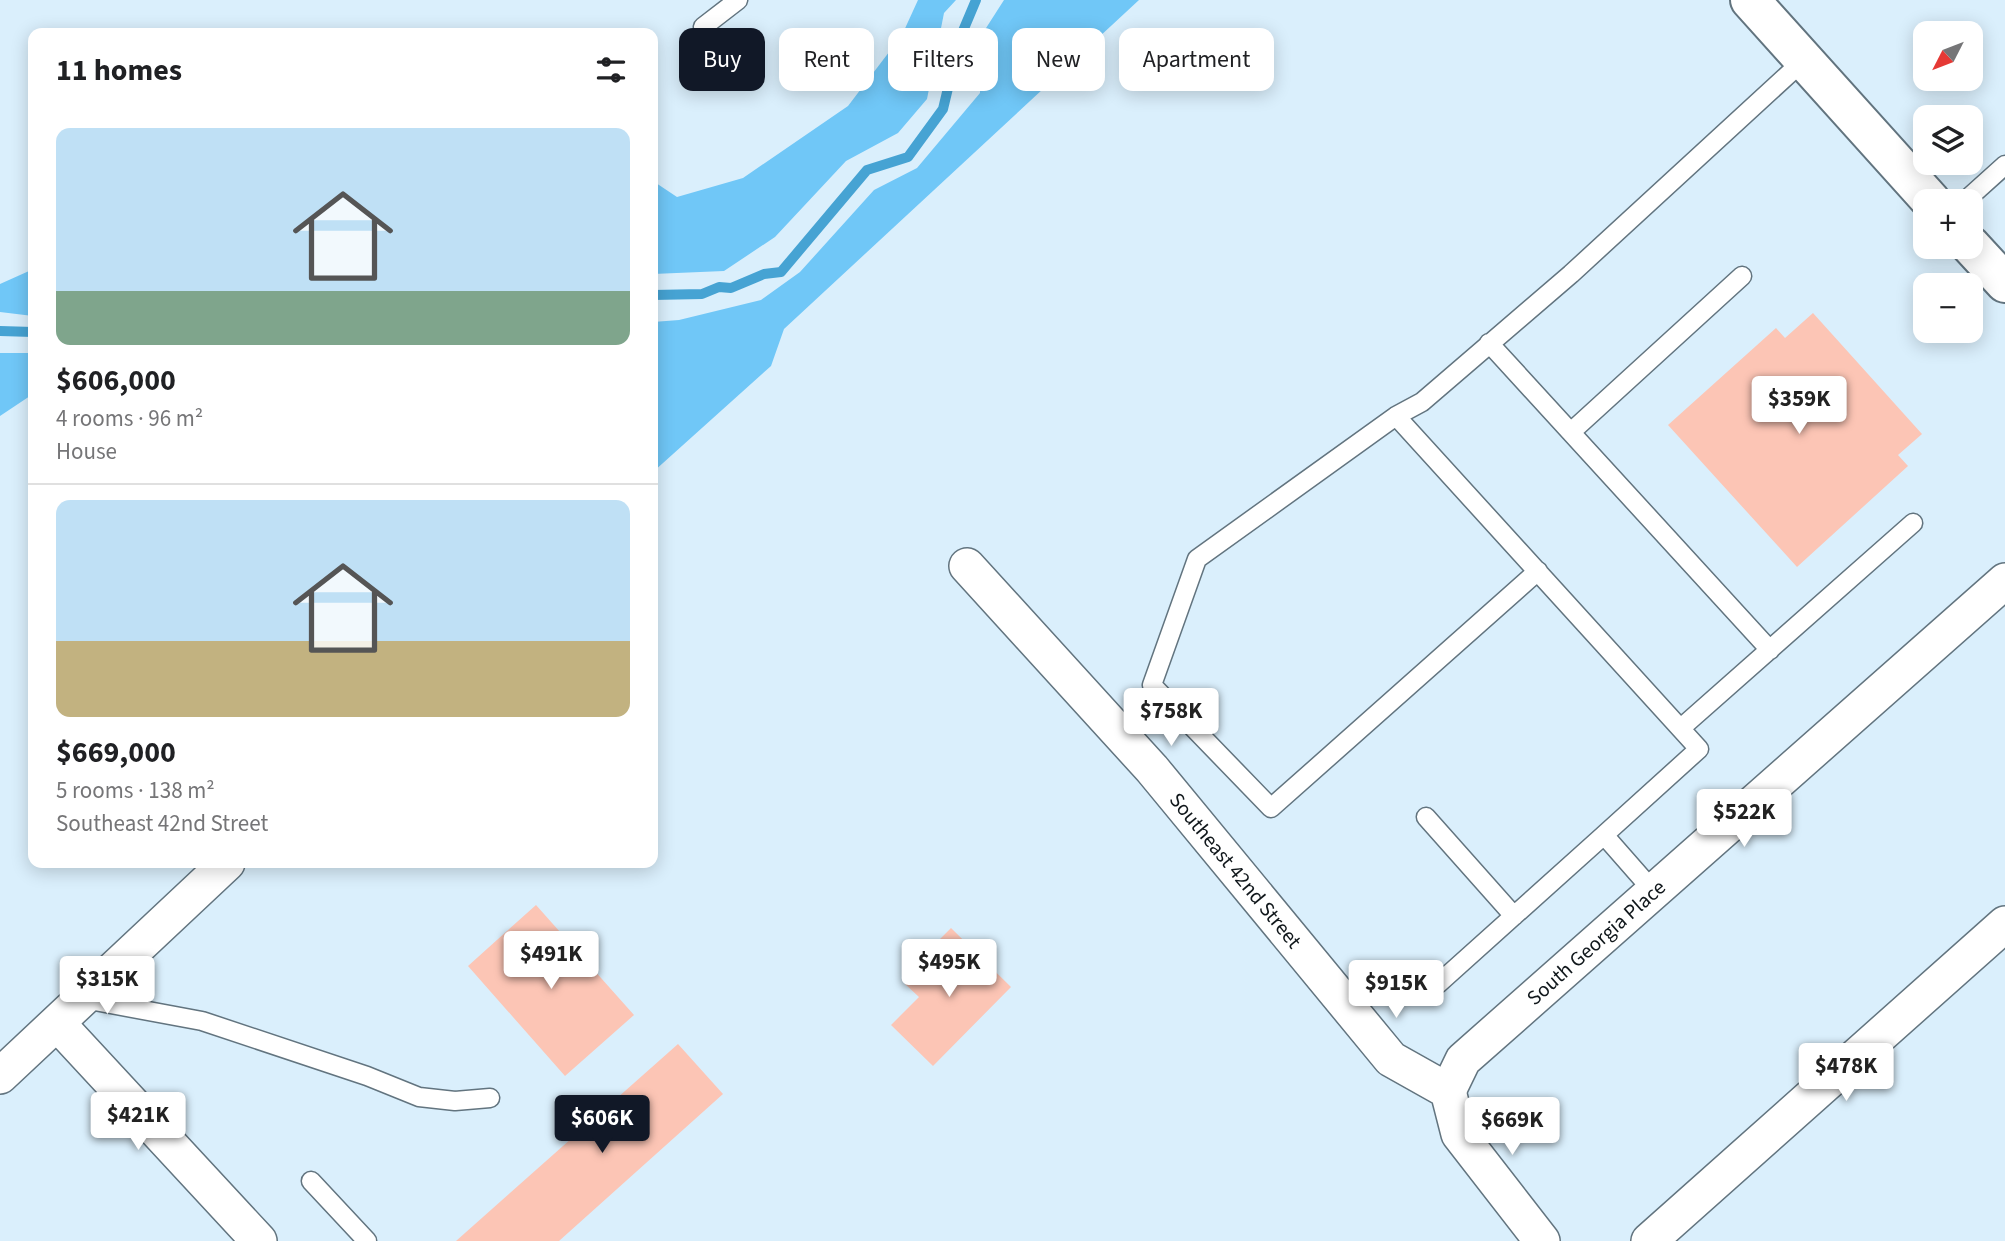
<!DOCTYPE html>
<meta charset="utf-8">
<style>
body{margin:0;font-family:"Source Sans 3",sans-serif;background:#f2f2f2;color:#202124;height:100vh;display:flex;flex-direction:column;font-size:26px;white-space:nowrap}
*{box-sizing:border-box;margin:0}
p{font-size:23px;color:#757577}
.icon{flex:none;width:38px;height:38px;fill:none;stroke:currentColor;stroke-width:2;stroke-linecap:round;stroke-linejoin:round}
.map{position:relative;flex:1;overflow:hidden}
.side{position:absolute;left:28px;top:28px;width:630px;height:840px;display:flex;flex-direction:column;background:#fff;border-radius:14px;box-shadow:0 4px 18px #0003}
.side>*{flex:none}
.guide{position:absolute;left:679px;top:28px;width:665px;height:63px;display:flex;gap:14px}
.needle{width:46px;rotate:228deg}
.buttons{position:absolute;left:1913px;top:21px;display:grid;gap:14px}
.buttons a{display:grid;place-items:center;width:70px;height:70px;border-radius:14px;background:#fff;box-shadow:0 4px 18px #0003;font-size:35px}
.price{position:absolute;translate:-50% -60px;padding:0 16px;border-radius:7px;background:#fff;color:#222;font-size:23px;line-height:46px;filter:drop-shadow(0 2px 4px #0008)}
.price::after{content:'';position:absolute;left:50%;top:42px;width:21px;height:16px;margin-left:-10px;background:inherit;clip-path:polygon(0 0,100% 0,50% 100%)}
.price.on{background:#111827;color:#fff}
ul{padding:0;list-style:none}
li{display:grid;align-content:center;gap:14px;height:371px;padding:0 28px}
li+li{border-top:2px solid #e0e0e0}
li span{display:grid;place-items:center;height:217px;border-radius:14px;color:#555}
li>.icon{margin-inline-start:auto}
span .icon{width:126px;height:126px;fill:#fffc;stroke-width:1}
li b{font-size:30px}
h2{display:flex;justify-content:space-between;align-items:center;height:84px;padding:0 28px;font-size:30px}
.chip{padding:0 24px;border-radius:14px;background:#fff;box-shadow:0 4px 18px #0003;font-size:24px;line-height:63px}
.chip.on{background:#111827;color:#fff}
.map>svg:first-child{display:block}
.green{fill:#70c7f7}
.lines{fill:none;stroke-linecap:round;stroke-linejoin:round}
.stream{stroke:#46a3d3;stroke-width:10}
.building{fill:#fcc5b5}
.service-casing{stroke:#62747f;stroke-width:21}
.minor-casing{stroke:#62747f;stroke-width:38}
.secondary-casing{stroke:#62747f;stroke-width:42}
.service{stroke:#fff;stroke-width:18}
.minor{stroke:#fff;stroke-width:35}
.secondary{stroke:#fff;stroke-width:38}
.labels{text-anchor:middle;stroke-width:7;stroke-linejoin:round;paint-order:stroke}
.street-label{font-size:21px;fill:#10171b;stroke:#fff}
</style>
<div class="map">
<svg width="2005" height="1241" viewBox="0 0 2005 1241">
<rect width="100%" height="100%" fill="#daeffc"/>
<path class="green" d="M918,0H956L944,13L927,99L898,133L846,161L775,237L724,271L653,274V181L677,197L743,178L848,106L902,35Z
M1004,0H1139L784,329L771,366L653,472V322L679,320L761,300L800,272L874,190L917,168L980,93L979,39Z
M29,271L33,273V316L0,312V284Z
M0,353H33V394L0,416Z"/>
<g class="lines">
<path class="stream" d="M653,295L702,294L719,287L731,288L764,274L781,272L867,170L908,157L943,109L960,38L976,0
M0,331L33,332"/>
</g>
<path class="building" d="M1813,313L1922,434L1898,455L1908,466L1797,567L1668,425L1776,328L1785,338Z
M536,905L634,1015L565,1076L468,966Z
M951,928L1011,987L933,1066L891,1025L919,997L905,984L931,958L941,968L954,955L939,940Z
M678,1044L723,1094L559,1241H456Z"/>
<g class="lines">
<defs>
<path id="service" d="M703,27L738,0
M1965,201L2005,165
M1489,343L1770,650
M1396,416L1699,749L1604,835
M1571,432L1742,276
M1538,571L1271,808L1152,685L1197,559L1396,416L1422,402L1571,274L1804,60
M1681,728L1913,523
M1426,817L1514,916
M1438,984L1604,835L1654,892
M84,999L202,1021L367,1076L419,1097L455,1101L490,1098
M311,1181L367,1241"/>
<g id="minor">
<path id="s1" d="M967,566L1152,769L1391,1059L1448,1091L1459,1134L1542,1241"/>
<path d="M58,1024L259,1241"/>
<path d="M0,1076L227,863"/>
<path id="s2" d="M1448,1091L1463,1060L2005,581"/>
<path d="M1649,1241L2005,924"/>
</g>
<path id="secondary" d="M1750,0L1931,201
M1970,245L2005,283"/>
</defs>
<use href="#service" class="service-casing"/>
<use href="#minor" class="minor-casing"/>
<use href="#secondary" class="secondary-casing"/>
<use href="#service" class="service"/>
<use href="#minor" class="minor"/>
<use href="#secondary" class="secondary"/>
</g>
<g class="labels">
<g class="street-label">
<text dy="7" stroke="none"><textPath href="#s1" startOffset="406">Southeast 42nd Street</textPath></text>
<text dy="7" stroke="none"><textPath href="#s2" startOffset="212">South Georgia Place</textPath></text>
</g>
</g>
</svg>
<div class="buttons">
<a><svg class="needle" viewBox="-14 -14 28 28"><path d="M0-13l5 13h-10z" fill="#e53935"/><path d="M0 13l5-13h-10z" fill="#757577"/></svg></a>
<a><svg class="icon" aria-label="layers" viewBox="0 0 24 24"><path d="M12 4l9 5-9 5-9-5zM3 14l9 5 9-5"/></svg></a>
<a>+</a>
<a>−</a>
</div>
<b class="price" style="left:1799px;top:436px">$359K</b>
<b class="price" style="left:1171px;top:748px">$758K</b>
<b class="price" style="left:1744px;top:849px">$522K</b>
<b class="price" style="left:551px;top:991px">$491K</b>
<b class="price" style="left:949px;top:999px">$495K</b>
<b class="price" style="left:107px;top:1016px">$315K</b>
<b class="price" style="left:1396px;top:1020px">$915K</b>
<b class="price" style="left:1846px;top:1103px">$478K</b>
<b class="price" style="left:138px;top:1152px">$421K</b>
<b class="price on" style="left:602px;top:1155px">$606K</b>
<b class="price" style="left:1512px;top:1157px">$669K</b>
<div class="guide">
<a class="chip on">Buy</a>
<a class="chip">Rent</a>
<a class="chip">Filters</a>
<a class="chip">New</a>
<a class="chip">Apartment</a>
</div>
<section class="side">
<h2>11 homes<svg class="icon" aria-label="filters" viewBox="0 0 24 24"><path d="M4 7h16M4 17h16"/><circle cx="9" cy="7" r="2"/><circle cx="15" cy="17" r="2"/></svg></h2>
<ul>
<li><span style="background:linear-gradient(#bfe0f5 75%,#7fa58c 0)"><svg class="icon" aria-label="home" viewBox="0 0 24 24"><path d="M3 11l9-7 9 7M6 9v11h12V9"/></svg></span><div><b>$606,000</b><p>4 rooms · 96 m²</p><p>House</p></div></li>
<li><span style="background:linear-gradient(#bfe0f5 65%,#c2b280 0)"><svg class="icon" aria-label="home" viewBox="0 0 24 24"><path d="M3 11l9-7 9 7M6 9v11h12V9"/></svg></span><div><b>$669,000</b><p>5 rooms · 138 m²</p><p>Southeast 42nd Street</p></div></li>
</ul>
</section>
</div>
